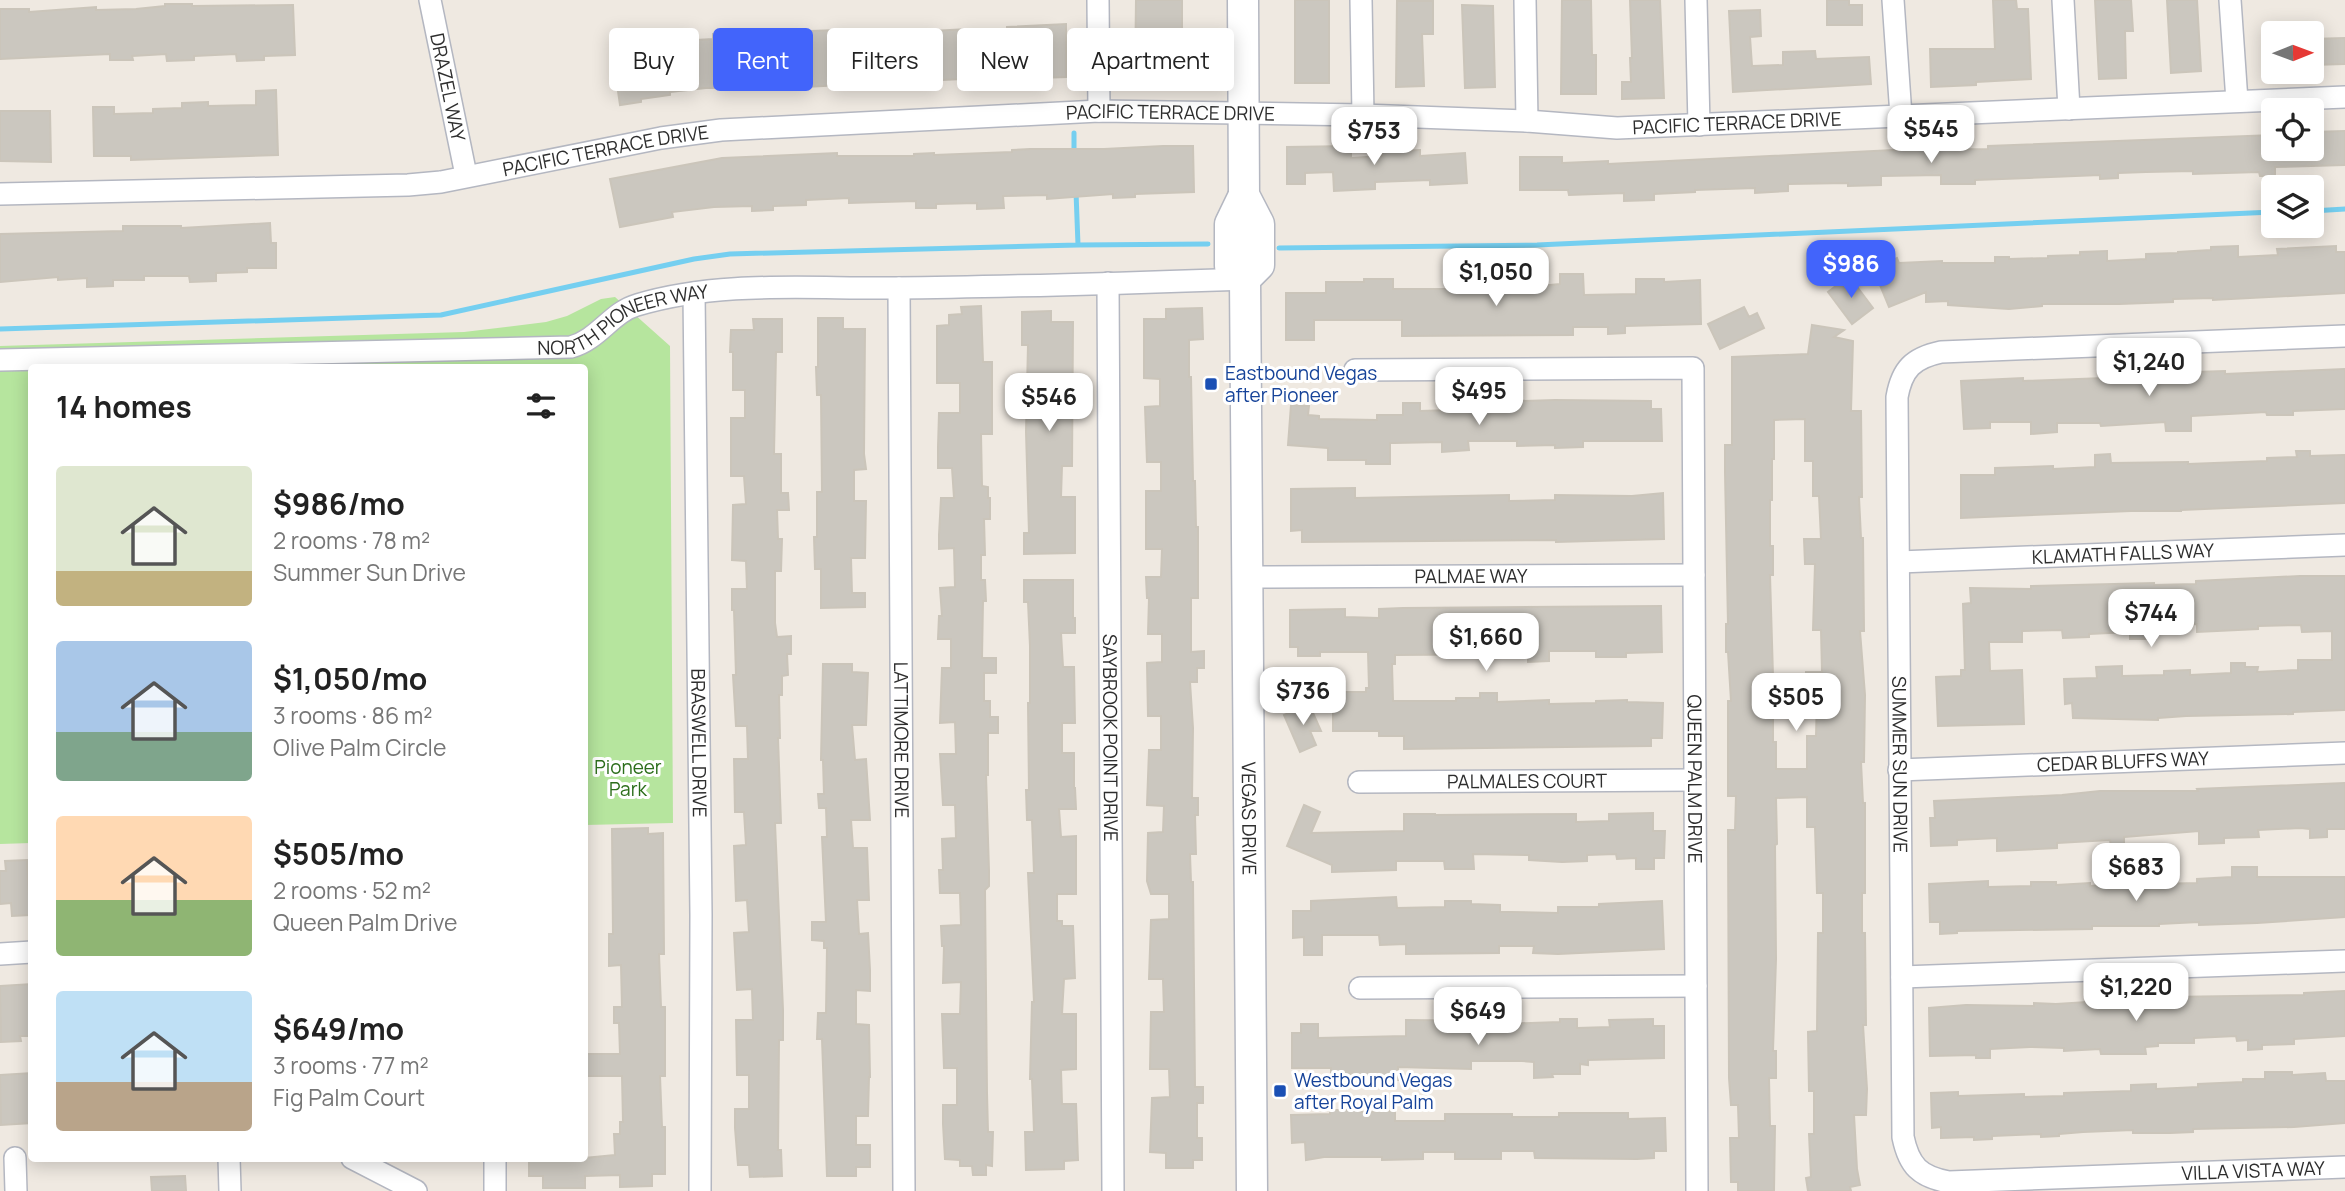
<!DOCTYPE html>
<meta charset="utf-8">
<style>
body{margin:0;font-family:Manrope,sans-serif;background:#f2f2f2;color:#222;height:100vh;display:flex;flex-direction:column;font-size:26px;white-space:nowrap}
*{box-sizing:border-box;margin:0}
p{font-size:23px;color:#767676}
.icon{flex:none;width:38px;height:38px;fill:none;stroke:currentColor;stroke-width:2;stroke-linecap:round;stroke-linejoin:round}
.map{position:relative;flex:1;overflow:hidden}
.sheet{position:absolute;left:28px;top:364px;width:560px;height:798px;display:flex;flex-direction:column;background:#fff;border-radius:7px;box-shadow:0 4px 18px #0003}
.sheet>*{flex:none}
.guide{position:absolute;left:609px;top:28px;width:665px;height:63px;display:flex;gap:14px}
.needle{width:46px;rotate:89deg}
.buttons{position:absolute;left:2261px;top:21px;display:grid;gap:14px}
.buttons a{display:grid;place-items:center;width:63px;height:63px;border-radius:7px;background:#fff;box-shadow:0 4px 18px #0003;font-size:35px}
.price{position:absolute;translate:-50% -60px;padding:0 16px;border-radius:14px;background:#fff;color:#222;font-size:23px;line-height:46px;filter:drop-shadow(0 2px 4px #0008)}
.price::after{content:'';position:absolute;left:50%;top:42px;width:21px;height:16px;margin-left:-10px;background:inherit;clip-path:polygon(0 0,100% 0,50% 100%)}
.price.on{background:#4264fb;color:#fff}
ul{padding:0;list-style:none}
li{display:flex;align-items:center;gap:21px;height:175px;padding:0 28px}
li span{display:grid;place-items:center;flex:none;width:196px;height:140px;border-radius:7px;color:#555}
li>.icon{margin-inline-start:auto}
span .icon{width:84px;height:84px;fill:#fffc;stroke-width:1}
li b{font-size:30px}
h2{display:flex;justify-content:space-between;align-items:center;height:84px;padding:0 28px;font-size:30px}
.pill{padding:0 24px;border-radius:7px;background:#fff;box-shadow:0 4px 18px #0003;font-size:24px;line-height:63px}
.pill.on{background:#4264fb;color:#fff}
.map>svg:first-child{display:block}
.green{fill:#b6e59e}
.lines{fill:none;stroke-linecap:round;stroke-linejoin:round}
.stream{stroke:#75cff0;stroke-width:5}
.building{fill:#cbc7bf;stroke:#cbc5ba;stroke-width:2;fill-rule:evenodd}
.minor-casing{stroke:#b4b7c1;stroke-width:24}
.secondary-casing{stroke:#b4b7c1;stroke-width:33}
.minor{stroke:#fff;stroke-width:21}
.secondary{stroke:#fff;stroke-width:30}
.transit-dot{fill:#1a4fb4;stroke:#fff;stroke-width:2.5}
.labels{text-anchor:middle;stroke-width:6;stroke-linejoin:round;paint-order:stroke}
.street-label{font-size:19px;fill:#2e2e2e;stroke:#fff}
.transit-label{font-size:19px;fill:#164399;stroke:#fff;text-anchor:start}
.park-label{font-size:19px;fill:#2c6e1b;stroke:#fff}
</style>
<div class="map">
<svg width="2345" height="1191" viewBox="0 0 2345 1191">
<rect width="100%" height="100%" fill="#efe9e1"/>
<path class="green" d="M615,297L670,346L673,823L585,825L584,368H32L31,843L0,844V346L464,332L546,322L567,316L601,299Z"/>
<g class="lines">
<path class="stream" d="M1074,133V155
M1076,192L1078,245
M2312,211L2345,209
M1279,248L1537,245L2273,212
M0,329L441,315L694,259L730,254L1078,245L1208,244"/>
</g>
<path class="building" d="M1136,0H1182V55H1185L1186,77L1135,78Z
M1295,0H1329V83H1295Z
M1562,0H1591L1592,55H1596V94H1561Z
M1630,0H1660L1664,98L1622,99V82H1631L1630,58H1632Z
M1827,0H1849V5H1862V25H1827Z
M1993,0H2016L2017,9H2028L2031,79L1976,82V85L1931,87L1930,49H1995Z
M2095,0H2131L2133,31H2125L2126,78L2099,79Z
M2167,0H2197L2201,71L2171,73Z
M1397,1H1433V34H1422L1424,86L1396,87Z
M165,4H192V6L293,5L295,55L264,56V60L237,61L236,54L194,56V60L167,61L166,54L132,56L133,60H110V54L0,59V9H29V12L96,7V10L136,9L165,6Z
M1462,5L1493,6L1495,87L1465,88Z
M1760,10L1761,36L1750,37L1752,66L1783,65V52L1815,51L1816,59L1869,57L1871,84L1733,92L1729,11Z
M1066,24V77L982,80V78L784,88H706L670,92V95L641,99V102L620,105L613,56L680,47V41L713,39V34L772,33V42L811,41V31L837,30V34L870,33V37L914,35L913,32L968,29V34L1007,33V27Z
M2345,38V64L2312,65V39Z
M276,90L278,155L131,160V156H94L93,107H114V114L153,113V109L182,108V103L208,102V106L256,105V91Z
M0,111H50L51,162L0,161Z
M2345,131V165L2275,167V176H2260L2259,172L2193,174V171L2146,172L2118,173V178L2100,179V175L2029,178L1975,180V184H1941V175L1881,176V185L1848,186V183L1788,184V191L1755,193V188L1695,190V192L1654,194V200L1624,201V193L1569,195L1568,190H1520V157H1562V163L1608,161V164L1894,150L1988,149V146L2273,135V149H2312V132Z
M1163,146H1193L1194,192L1135,194V197L1113,198V194L1047,199V195L1003,196L1004,208L977,209V203L936,204V208H916V201L849,203V198L806,200V205L773,206V210L752,211V206L714,207L672,212L673,217L620,227L610,179L722,158L837,153V156H914V154L934,153V155L1012,152V150L1030,149H1104Z
M1351,146V158L1382,156V152L1420,150V156L1465,153L1467,183L1430,185V180L1375,182V189L1334,191L1333,172L1305,173V184H1287V147Z
M270,223L271,243H276V268H247V272L216,273V281L190,282L189,276H144V280H113V286L87,287V278L58,280V277L0,282V234L123,231V226H181V228Z
M2238,246V257L2278,255L2277,249L2336,246V252H2345V293L2213,300V298L2173,299V302L2119,304H2042V306L2009,309L1948,305V301L1926,302V292L1889,307L1873,268L1897,258L1899,263L1942,261V263H1995V257H2009V259L2048,258V256L2080,255V252L2107,251V261L2146,259V254L2178,253V252L2211,250V247Z
M1560,274H1583L1584,295L1636,294V279H1664V282L1700,280L1701,324L1625,326V333L1608,334V327H1573V335L1402,336V320H1314V340H1286V293H1326V282H1364V279H1393V289H1453V282H1470L1471,289L1519,288L1560,284Z
M1849,276L1873,308L1852,324L1828,292Z
M981,306L983,362H992V434H981L982,486L988,487V498H990V519H984L985,555H981V580H985L986,601H983L982,658H996V673H984V701H990V717H998V733H988V775H986L989,871V886L985,890L987,1093L988,1132H993L992,1166L986,1165V1175H973L972,1166H960V1160L945,1159L943,1124V1105H957V1068H944L942,1014H960L961,982L943,983L944,946H942L941,926L961,925L960,893H940L939,870H943L942,839L956,838L955,805H943L940,754H956L955,722L940,723L942,668H951V639H938L939,616H942L940,588L955,587L954,548L939,549V535L941,498H954L952,468H938V447L939,413H960V383H937V326L949,325V315L962,314L961,307Z
M1744,307L1749,317L1757,313L1764,328L1720,349L1708,324Z
M1202,308L1203,339L1189,340V377H1191L1193,481H1195L1196,527H1198V598H1191V652L1204,651V668H1197V682H1190L1193,728L1192,798H1198V815H1195L1196,854H1190L1191,882H1193L1195,1087H1203V1103H1197V1138H1202V1160H1193V1168H1166V1153L1150,1152L1152,1098L1170,1097L1169,1069H1150L1151,1012H1164L1163,979H1149L1151,920L1169,919V894H1151L1147,881L1148,833L1163,832L1164,806L1147,805L1149,750H1161V716H1148L1147,663L1162,662V634H1148L1149,598H1147L1146,577H1161L1162,549H1146V491H1161V462H1147L1145,407L1160,406V379L1144,378V319H1166V309Z
M1051,311V322H1073L1072,466H1062L1061,497H1075V553L1024,554V533H1029L1026,432L1028,345H1022V312Z
M818,318H843V329H865L864,454L866,469L854,470V501H866L865,558H851L852,593H865V607L821,608V569H815L814,537H817V492H822L821,395H817L816,367H818Z
M753,319H782V352H776L774,454H781V493H788L789,510H777L778,539H782L781,571H775V623L777,637L791,636V654H787L788,675L782,676V695H779L780,738H778L781,823H775L783,1010V1040H779L778,1150H781L782,1176L750,1177L749,1165H738L735,1128V1109H749V1075H737L736,1020H753L752,989L737,990L734,933L749,932L747,900L736,901L734,846L746,845L744,812H735L734,759H748L747,726H736L733,675H736L734,610H732V589H747L746,561L732,560L733,505L746,504L744,476H731V418H745V390H733V352H730L731,330H754Z
M1812,325L1844,330L1834,337L1853,341L1851,411H1861L1862,497H1859L1861,538H1863L1864,631H1860L1865,695L1864,762H1861L1863,803H1865V893H1862V933H1865L1866,1025H1863L1867,1089L1866,1115H1854L1857,1169L1860,1185L1850,1187L1851,1191H1808L1806,1178L1811,1177L1809,1134H1814V1091H1809L1808,1032L1817,1031L1818,933H1823V893H1817L1815,827H1807V797L1776,798L1777,844L1775,845L1776,959L1773,1051H1776V1078H1769L1770,1126H1775L1774,1191H1738V1182H1731L1730,1138H1739L1738,1105H1731L1729,1078L1728,830H1735L1736,796H1728V701H1731L1728,652H1726V624H1728L1725,472V445H1732V357L1808,354ZM1805,419V461H1813V496H1819L1821,539H1804L1805,564H1815L1813,630H1821L1822,672H1806V675L1773,676L1770,575H1773V546H1770V500H1772V459H1774V420ZM1807,690V697H1817L1816,736H1807V769H1776V742H1773V692Z
M2345,369V409L2293,411V415H2267L2266,412L2191,416V431H2166L2165,422L2101,426L2100,423H2057V432L2031,434V422H1990V428L1964,429L1961,381L2023,378V381L2131,377L2130,374L2225,371V374Z
M1555,400L1651,401V409H1661L1662,441H1583V447L1555,448V445L1517,446V441H1468L1469,450L1442,452V442L1394,443H1390V464H1366V460H1328V448L1288,445L1291,405L1309,406L1308,415L1319,416V419L1377,420V415H1403V403H1420V411L1453,410L1452,403Z
M2296,451H2310V456L2345,455V503L2181,510V511H2131L1961,518V475H1995V468L2053,466V469L2095,467V455L2110,454L2111,463L2188,462V464L2267,461V458L2297,457Z
M1355,488V498L1509,495V501L1555,500V495L1632,496L1663,493L1664,539L1556,542V540L1302,542V530L1291,531V489Z
M2300,576H2345V710L2293,712V714L2186,716L2158,718V720L2073,718L2072,703L2065,704L2064,679L2097,678L2096,667L2122,666V676L2164,675V671L2190,670V675L2231,673V663H2245V667H2258L2257,672L2298,670V660H2332V631L2302,632L2301,625L2258,626V629L2197,632V624L2155,625L2156,639H2130V632L2089,634V637L2063,638L2062,630L2022,631V642H1989L1990,671L2022,670L2024,724L1938,726L1936,677L1961,676V670H1965L1963,604L1971,603L1970,588L2031,589V586L2154,583V585L2196,584V581Z
M1024,580H1073V618H1075V633H1061L1063,667H1074L1075,723H1062V753H1074V788H1075L1076,809H1059L1061,837L1076,836V894H1057V921H1062V926H1073L1075,978L1064,979L1062,1014H1076V1069L1061,1070L1062,1104H1076L1078,1160L1064,1161V1169L1026,1170L1025,1132H1034L1032,1079H1030L1032,1002H1034L1028,873H1034L1032,820H1027L1026,790H1029L1028,703H1030V646L1028,602H1024Z
M1661,606L1662,652L1626,653V657H1596V651H1549V661L1528,662V654L1395,655V664H1392L1393,701H1456V698H1480V693H1497V702L1549,700V704L1596,703V701L1627,700V702L1663,703L1662,738H1651V746L1404,749V736H1379V731H1333V692H1366V688H1369L1368,652H1320V656H1298V647H1290V610L1345,609V617L1379,618V609L1403,608Z
M823,664H852V672L868,673L866,725H852L855,760L866,759L870,820H851L853,848H867L869,900H857L859,934L868,933L870,970V991L856,990V1024L869,1025L870,1077H869L868,1116H856V1145H870V1167H856V1176H827L822,1039H817L818,1013H826L827,948H824V941L812,940V922H826L822,837H827L826,808H819L818,794H824L823,760H821Z
M1309,704L1321,731H1310L1316,745L1300,752L1284,715Z
M2345,783V829H2327V837L2310,838V829L2300,828L2258,830L2259,837L2224,838V843L2199,844V831L2124,837V846H2111L2110,840L2057,843V848L1997,851V838L1957,840V845L1931,846L1930,818H1935L1934,801L2062,795L2100,791H2198L2197,789Z
M1304,805L1320,812L1311,833L1404,831V814H1435V815L1576,814V822L1609,821V814L1653,813V831H1665L1664,858H1654V869H1636V858L1617,859L1616,854L1587,855V861L1562,862L1529,860V855L1473,854L1474,869H1445L1444,861H1396V870L1332,872V865L1287,846Z
M648,828V834L663,833L664,954H659L661,1007H665V1076H660L662,1127H665V1174H652V1186L620,1187V1175L585,1176V1188H543V1176H529V1158H584L615,1155L614,1134H620V1122H623L622,1076H584V1054H620L619,1023H614V1007H622L621,965L609,966V934H613L612,829Z
M27,860L30,915L12,916L11,903L0,904V871H6L5,861Z
M2232,867H2257V877H2345V917L2257,923L2199,925V922L2159,924V926H2092V929L1957,931V933L1940,934V922H1930L1929,884L1988,881V887L2031,886V882H2056V885L2090,883V886L2158,881V884L2197,883V879L2232,877Z
M1396,897L1397,908L1445,907V901H1471V904L1500,905V912H1511L1558,913V907H1599V904L1662,901L1664,949L1558,954L1533,953L1534,946H1499V953L1406,954V944L1380,945L1379,935H1322V955H1304V937L1293,938V911H1311V901Z
M32,984V1036H20L21,1041L1,1042L0,986Z
M2345,991V1036L2294,1039V1044L2262,1045V1049L2248,1050V1040L2237,1041L2236,1036L2194,1038V1043H2158V1046L2145,1047L2146,1054H2101L2100,1049L2064,1051V1048L2030,1047L1990,1049V1058H1976V1055L1930,1056L1929,1008L1966,1005L2034,1006V1003L2056,1004L2167,997L2304,995V993Z
M1560,1019H1577V1028L1610,1027L1609,1020L1653,1019V1026H1664V1058L1588,1060V1065L1580,1064V1074H1552L1553,1077L1534,1078V1062L1522,1061H1471V1069L1398,1067V1080H1369V1076L1331,1077V1068H1292V1033H1301V1024H1318V1038L1406,1036V1020L1499,1021V1024L1560,1022Z
M2265,1072H2292V1075L2325,1073L2326,1081H2345V1123L2294,1127L2193,1129V1132L2170,1133H2133V1130L2083,1132L2059,1134V1136L2041,1137V1134L1992,1136V1139L1974,1140V1137L1941,1138V1127L1932,1128L1931,1093L1958,1092V1096L2024,1094V1097L2064,1096V1093L2131,1091V1085L2156,1084V1089L2198,1087V1084L2243,1082V1079H2265Z
M32,1073V1123L1,1125L0,1075Z
M1330,1110H1360V1112L1395,1111V1121H1445V1114H1512V1117H1559V1113H1628V1119L1665,1118L1666,1151H1654V1158L1637,1159L1535,1158L1534,1151H1501V1159H1455V1152H1423V1159L1382,1160V1157H1324L1306,1160L1305,1142L1292,1143L1291,1115L1330,1114Z
M185,1176L186,1191H152L151,1177Z"/>
<g class="lines">
<defs>
<g id="minor">
<path id="s1" d="M430,0L466,175"/>
<path d="M1098,0L1099,111"/>
<path d="M1361,0L1363,115"/>
<path d="M1525,0L1527,121"/>
<path d="M1696,0L1699,125"/>
<path d="M1893,0L1901,116"/>
<path d="M2063,0L2069,109"/>
<path d="M2230,0L2237,101"/>
<path id="s2" d="M0,194L408,185L441,182L661,138L721,130L1099,111L1363,115L1527,121L1617,128L2345,97"/>
<path id="s3" d="M1108,283L1113,1191"/>
<path id="s4" d="M899,288L904,1191"/>
<path id="s5" d="M694,293L701,915L700,1191"/>
<path id="s6" d="M2345,336L1941,352C1913,358 1902,369 1897,397L1903,1137C1909,1166 1920,1177 1949,1182L2345,1167"/>
<path id="s7" d="M0,360L571,347C598,340 612,312 637,305C719,280 810,289 895,288C1012,287 1128,283 1245,279"/>
<path id="s8" d="M1355,370L1693,368L1697,1191"/>
<path id="s9" d="M1899,562L2345,545"/>
<path id="s10" d="M1247,577L1694,575"/>
<path id="s11" d="M1899,770L2345,753"/>
<path id="s12" d="M1359,782L1695,780"/>
<path d="M0,954L32,952"/>
<path d="M1902,977L2345,961"/>
<path d="M1360,988L1696,986"/>
<path d="M15,1158L16,1191"/>
<path d="M229,1158L230,1191"/>
<path d="M352,1158L416,1191"/>
<path d="M495,1158V1191"/>
</g>
<g id="secondary">
<path id="s13" d="M1243,0L1244,195L1259,224V265L1245,279L1252,1191"/>
<path d="M1244,195L1230,224V266L1245,279"/>
</g>
</defs>
<use href="#minor" class="minor-casing"/>
<use href="#secondary" class="secondary-casing"/>
<use href="#minor" class="minor"/>
<use href="#secondary" class="secondary"/>
</g>
<g class="transit-dot">
<rect x="1204" y="377" width="14" height="14" rx="3.5"/>
<rect x="1273" y="1084" width="14" height="14" rx="3.5"/>
</g>
<g class="labels">
<g class="street-label">
<text dy="7" stroke="none"><textPath href="#s1" startOffset="89">DRAZEL WAY</textPath></text>
<text dy="7" stroke="none"><textPath href="#s2" startOffset="1176">PACIFIC TERRACE DRIVE</textPath></text>
<text dy="7" stroke="none"><textPath href="#s2" startOffset="1743">PACIFIC TERRACE DRIVE</textPath></text>
<text dy="7" stroke="none"><textPath href="#s2" startOffset="609">PACIFIC TERRACE DRIVE</textPath></text>
<text dy="7" stroke="none"><textPath href="#s7" startOffset="630">NORTH PIONEER WAY</textPath></text>
<text dy="7" stroke="none"><textPath href="#s9" startOffset="224">KLAMATH FALLS WAY</textPath></text>
<text dy="7" stroke="none"><textPath href="#s10" startOffset="224">PALMAE WAY</textPath></text>
<text dy="7" stroke="none"><textPath href="#s3" startOffset="455">SAYBROOK POINT DRIVE</textPath></text>
<text dy="7" stroke="none"><textPath href="#s4" startOffset="452">LATTIMORE DRIVE</textPath></text>
<text dy="7" stroke="none"><textPath href="#s5" startOffset="450">BRASWELL DRIVE</textPath></text>
<text dy="7" stroke="none"><textPath href="#s11" startOffset="224">CEDAR BLUFFS WAY</textPath></text>
<text dy="7" stroke="none"><textPath href="#s6" startOffset="840">SUMMER SUN DRIVE</textPath></text>
<text dy="7" stroke="none"><textPath href="#s8" startOffset="749">QUEEN PALM DRIVE</textPath></text>
<text dy="7" stroke="none"><textPath href="#s12" startOffset="168">PALMALES COURT</textPath></text>
<text dy="7" stroke="none"><textPath href="#s13" startOffset="828">VEGAS DRIVE</textPath></text>
<text dy="7" stroke="none"><textPath href="#s6" startOffset="1587">VILLA VISTA WAY</textPath></text>
</g>
<g class="transit-label">
<text x="1225" y="380">Eastbound Vegas<tspan x="1225" dy="22">after Pioneer</tspan></text>
<text x="1294" y="1087">Westbound Vegas<tspan x="1294" dy="22">after Royal Palm</tspan></text>
</g>
<g class="park-label">
<text x="628" y="774">Pioneer<tspan x="628" dy="22">Park</tspan></text>
</g>
</g>
</svg>
<div class="buttons">
<a><svg class="needle" viewBox="-14 -14 28 28"><path d="M0-13l5 13h-10z" fill="#e53935"/><path d="M0 13l5-13h-10z" fill="#767676"/></svg></a>
<a><svg class="icon" aria-label="locate" viewBox="0 0 24 24"><circle cx="12" cy="12" r="6"/><path d="M12 2v4M12 18v4M2 12h4M18 12h4"/></svg></a>
<a><svg class="icon" aria-label="layers" viewBox="0 0 24 24"><path d="M12 4l9 5-9 5-9-5zM3 14l9 5 9-5"/></svg></a>
</div>
<b class="price" style="left:1931px;top:165px">$545</b>
<b class="price" style="left:1374px;top:167px">$753</b>
<b class="price on" style="left:1851px;top:300px">$986</b>
<b class="price" style="left:1496px;top:308px">$1,050</b>
<b class="price" style="left:2149px;top:398px">$1,240</b>
<b class="price" style="left:1479px;top:427px">$495</b>
<b class="price" style="left:1049px;top:433px">$546</b>
<b class="price" style="left:2151px;top:649px">$744</b>
<b class="price" style="left:1486px;top:673px">$1,660</b>
<b class="price" style="left:1303px;top:727px">$736</b>
<b class="price" style="left:1796px;top:733px">$505</b>
<b class="price" style="left:2136px;top:903px">$683</b>
<b class="price" style="left:2136px;top:1023px">$1,220</b>
<b class="price" style="left:1478px;top:1047px">$649</b>
<div class="guide">
<a class="pill">Buy</a>
<a class="pill on">Rent</a>
<a class="pill">Filters</a>
<a class="pill">New</a>
<a class="pill">Apartment</a>
</div>
<section class="sheet">
<h2>14 homes<svg class="icon" aria-label="filters" viewBox="0 0 24 24"><path d="M4 7h16M4 17h16"/><circle cx="9" cy="7" r="2"/><circle cx="15" cy="17" r="2"/></svg></h2>
<ul>
<li><span style="background:linear-gradient(#dfe7d0 75%,#c2b280 0)"><svg class="icon" aria-label="home" viewBox="0 0 24 24"><path d="M3 11l9-7 9 7M6 9v11h12V9"/></svg></span><div><b>$986/mo</b><p>2 rooms · 78 m²</p><p>Summer Sun Drive</p></div></li>
<li><span style="background:linear-gradient(#a9c7e8 65%,#7fa58c 0)"><svg class="icon" aria-label="home" viewBox="0 0 24 24"><path d="M3 11l9-7 9 7M6 9v11h12V9"/></svg></span><div><b>$1,050/mo</b><p>3 rooms · 86 m²</p><p>Olive Palm Circle</p></div></li>
<li><span style="background:linear-gradient(#ffd9b3 60%,#8fb573 0)"><svg class="icon" aria-label="home" viewBox="0 0 24 24"><path d="M3 11l9-7 9 7M6 9v11h12V9"/></svg></span><div><b>$505/mo</b><p>2 rooms · 52 m²</p><p>Queen Palm Drive</p></div></li>
<li><span style="background:linear-gradient(#bfe0f5 65%,#b9a48a 0)"><svg class="icon" aria-label="home" viewBox="0 0 24 24"><path d="M3 11l9-7 9 7M6 9v11h12V9"/></svg></span><div><b>$649/mo</b><p>3 rooms · 77 m²</p><p>Fig Palm Court</p></div></li>
</ul>
</section>
</div>
